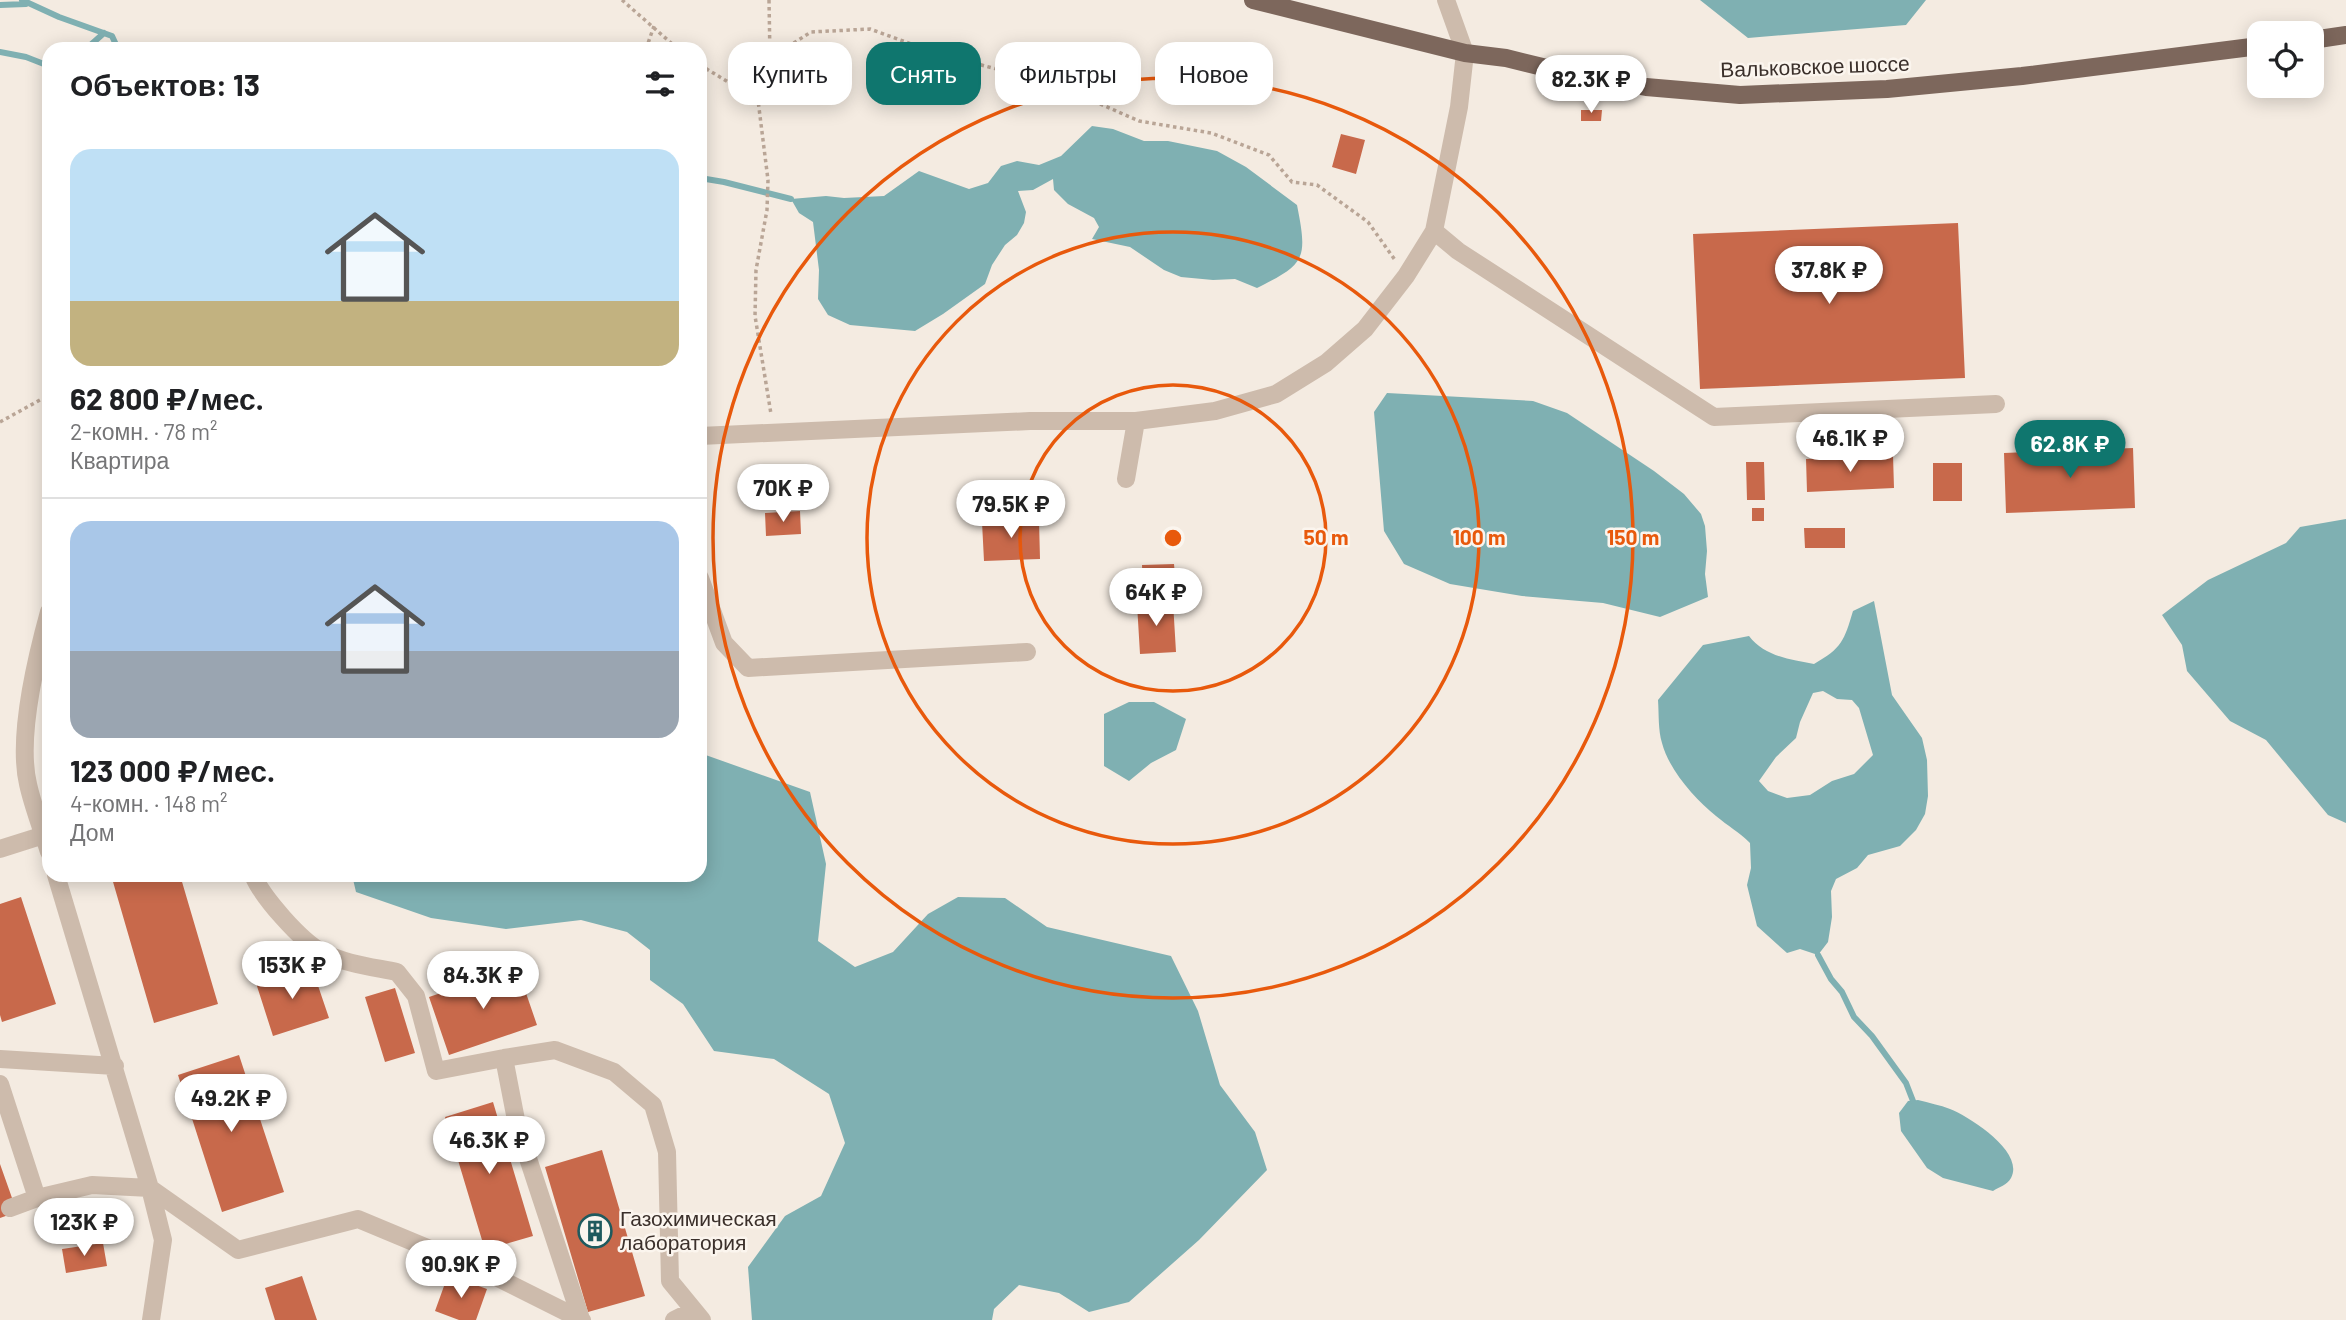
<!DOCTYPE html>
<html lang="ru">
<meta charset="utf-8">
<style>
body{margin:0;font-family:Barlow,sans-serif;background:#f2f2f2;color:#202124;height:100vh;display:flex;flex-direction:column;font-size:26px;white-space:nowrap}
*{box-sizing:border-box;margin:0}
p{font-size:23px;color:#757577}
.icon{flex:none;width:38px;height:38px;fill:none;stroke:currentColor;stroke-width:2;stroke-linecap:round;stroke-linejoin:round}
.map{position:relative;flex:1;overflow:hidden}
.details{position:absolute;left:42px;top:42px;width:665px;height:840px;display:flex;flex-direction:column;background:#fff;border-radius:21px;box-shadow:0 4px 18px #0003}
.details>*{flex:none}
.banner{position:absolute;left:728px;top:42px;width:665px;height:63px;display:flex;gap:14px}
.fabs{position:absolute;left:2247px;top:21px;display:grid;gap:14px}
.fabs a{display:grid;place-items:center;width:77px;height:77px;border-radius:14px;background:#fff;box-shadow:0 4px 18px #0003;font-size:35px}
.price{position:absolute;translate:-50% -60px;padding:0 16px;border-radius:24px;background:#fff;color:#222;font-size:23px;line-height:46px;filter:drop-shadow(0 2px 4px #0008)}
.price::after{content:'';position:absolute;left:50%;top:42px;width:21px;height:16px;margin-left:-10px;background:inherit;clip-path:polygon(0 0,100% 0,50% 100%)}
.price.current{background:#0f766e;color:#fff}
ul{padding:0;list-style:none}
li{display:grid;align-content:center;gap:14px;height:371px;padding:0 28px}
li+li{border-top:2px solid #e0e0e0}
li span{display:grid;place-items:center;height:217px;border-radius:21px;color:#555}
li>.icon{margin-inline-start:auto}
span .icon{width:126px;height:126px;fill:#fffc;stroke-width:1}
li b{font-size:30px}
h2{display:flex;justify-content:space-between;align-items:center;height:84px;padding:0 28px;font-size:30px}
.chip{padding:0 24px;border-radius:21px;background:#fff;box-shadow:0 4px 18px #0003;font-size:24px;line-height:63px}
.chip.current{background:#0f766e;color:#fff}
.map>svg:first-child{display:block}
.water{fill:#7fb0b2;fill-rule:evenodd}
.lines{fill:none;stroke-linecap:round;stroke-linejoin:round}
.stream{stroke:#7fb0b2;stroke-width:6}
.building{fill:#c8694b}
.path{stroke:#b9a596;stroke-width:3.5;stroke-dasharray:3.5 3.5;stroke-linecap:butt}
.minor{stroke:#cdbbac;stroke-width:18}
.major{stroke:#7d675c;stroke-width:18}
.ring{fill:none;stroke:#e8590c;stroke-width:3.5}
.labels{text-anchor:middle;stroke-width:5;stroke-linejoin:round;paint-order:stroke}
.street-label{font-size:21px;fill:#3b302b;stroke:#fbf5ee}
.poi-label{font-size:21px;fill:#3b302b;stroke:#fbf5ee;text-anchor:start}
.centre{fill:#e8590c;stroke:#fbf5ee;stroke-width:3.5}
.ring-label{font-size:21px;text-anchor:middle;font-weight:bold;fill:#e8590c;stroke:#fbf5ee;stroke-width:5;stroke-linejoin:round;paint-order:stroke}
</style>
<div class="map">
<svg width="2346" height="1320" viewBox="0 0 2346 1320">
<rect width="100%" height="100%" fill="#f4ebe1"/>
<path class="water" d="M1700,0H1926L1906,25L1748,38Z
M1092,126L1113,129L1144,141H1168L1217,151L1246,167L1297,205C1308,260 1305,264 1257,288L1235,279L1213,280L1181,277L1164,270L1130,247L1092,239L1099,227L1094,218L1068,204L1054,190L1053,179L1033,190L1018,191L1026,212L1024,223L1017,235L1005,245L992,265L985,284L943,314L915,331L850,325L828,315L818,299L819,270L813,222L799,213L791,199L826,196L844,198L884,196L919,171L969,189L988,183L1001,166L1017,161L1039,165L1061,156Z
M1387,393L1533,401L1567,413L1654,471L1684,494L1701,514L1705,526L1707,551L1705,574L1708,597L1660,617L1603,603L1522,596L1450,584L1404,564L1384,531L1374,412Z
M2346,519V823L2328,815L2266,740L2230,721L2187,671L2182,645L2162,615L2208,580L2286,543L2300,527Z
M1874,601L1892,695L1922,738L1927,760L1928,796L1925,814L1916,830L1900,846L1868,855L1857,868L1836,879L1831,891L1832,917L1828,942L1818,955L1800,949L1787,953L1757,926L1747,885L1751,868L1750,843C1739,832 1728,826 1716,816C1695,799 1669,770 1662,743C1658,730 1659,714 1658,700L1703,645L1749,636C1764,656 1791,660 1814,664C1842,648 1844,641 1853,611ZM1823,691L1837,699L1852,700L1859,708L1873,755L1854,774L1832,781L1810,795L1787,798L1768,791L1759,781L1776,757L1796,738L1800,722L1813,693Z
M1129,702H1154L1186,719L1176,750L1151,763L1129,781L1104,766V714Z
M700,753L810,792L826,864L818,941L855,967L893,952L928,914L958,897L1005,898L1047,927L1171,956L1198,1011L1220,1085L1255,1132L1267,1170L1199,1240L1129,1302L1089,1312L1059,1293L1019,1285L994,1309L992,1320H752L748,1267L785,1216L821,1196L845,1143L829,1094L774,1059L714,1051L683,1004L650,980V950L627,932L581,920L506,929L431,918L356,892L352,875H700Z
M1918,1100C1929,1103 1940,1105 1950,1109C1970,1117 2025,1152 2011,1178C2007,1185 1999,1187 1993,1191L1943,1178L1927,1168L1901,1131L1899,1113L1908,1101Z"/>
<g class="lines">
<path class="stream" d="M22,0L59,17L112,36L118,49
M0,5L26,4
M86,49L104,33
M0,52L26,57L49,66
M700,178L724,182L791,199
M1818,955L1831,979L1842,992L1854,1017L1872,1036L1906,1083L1913,1101"/>
</g>
<path class="building" d="M1581,110H1602L1601,121H1581Z
M1341,134L1365,140L1356,174L1332,167Z
M1958,223L1965,378L1700,389L1693,234Z
M2133,448L2135,508L2006,513L2004,453Z
M1893,455L1894,488L1807,492L1806,459Z
M1746,462H1764L1765,500H1747Z
M1933,463H1962V501H1933Z
M1752,508H1764V521H1752Z
M800,511L801,534L766,536L765,513Z
M1039,520L1040,559L984,561L982,522Z
M1804,528H1845V548H1805Z
M1174,564L1176,586L1143,588L1142,565Z
M1173,602L1176,652L1140,654L1137,604Z
M111,875H180L218,1004L154,1023Z
M21,897L56,1004L2,1022L0,1015V904Z
M311,965L329,1018L273,1036L256,983Z
M517,967L537,1025L449,1055L429,997Z
M395,988L415,1053L385,1062L365,997Z
M239,1055L284,1192L222,1212L178,1075Z
M493,1102L533,1236L485,1250L445,1117Z
M602,1150L645,1296L588,1312L545,1167Z
M0,1164L17,1212L0,1218Z
M103,1243L107,1266L66,1273L62,1249Z
M448,1275L487,1289L476,1320H459L435,1311Z
M302,1276L317,1320H275L265,1288Z"/>
<g class="lines">
<path class="path" d="M622,0L678,49
M769,0L770,58L758,100L768,180L767,210L756,270L755,316L771,414
M646,49L654,26
M770,58L811,32L870,29L936,53L1057,85L1139,121L1211,133L1269,155L1292,182L1317,185L1368,222L1395,260
M700,65L758,100
M0,422L49,395"/>
<path class="minor" d="M1434,231L1458,251L1714,417L1996,404
M700,436L1030,421H1136L1215,411L1276,394L1326,363L1365,329L1406,276L1434,231L1459,107L1465,53L1446,0
M1126,479L1136,421
M700,578L724,643L748,668L1027,652
M49,612C36,659 17,737 28,784C33,807 42,829 49,852
M0,849L44,835
M56,875L150,1188L238,1250L358,1219L490,1274L582,1320
M253,875C262,897 301,941 322,952C345,964 373,967 397,972L416,996L436,1071L504,1058
M0,1059L115,1066
M0,1084L37,1198L92,1185L150,1188L163,1240L151,1320
M10,1208L37,1198
M581,1319L517,1125L504,1058L555,1050L614,1072L653,1105L667,1152L670,1281L702,1320
M674,1320L694,1310"/>
<path class="major" d="M1253,0L1465,53L1506,58L1555,70L1646,87L1740,95L1887,89L2022,76L2259,46
M2312,40L2346,35"/>
</g>
<g class="ring">
<circle cx="1173" cy="538" r="153"/>
<circle cx="1173" cy="538" r="306"/>
<circle cx="1173" cy="538" r="460"/>
</g>
<defs>
<symbol id="building-ring" viewBox="-11 -11 22 22"><circle r="9.5" fill="#fbf5ee" stroke="#1f5a5e" stroke-width="1.5"/><path d="M-4-6H4V6H1V3H-1V6H-4ZM-2.5-4.3h1.7v1.8h-1.7ZM.8-4.3h1.7v1.8H.8ZM-2.5-1h1.7V.8h-1.7ZM.8-1h1.7V.8H.8Z" fill="#1f5a5e"/></symbol>
</defs>
<g fill-rule="evenodd">
<use href="#building-ring" x="576" y="1212" width="38" height="38"/>
</g>
<g class="labels">
<g class="street-label">
<text transform="translate(1815 67) rotate(-2)" y="7">Вальковское шоссе</text>
</g>
<g class="poi-label">
<text x="620" y="1226">Газохимическая<tspan x="620" dy="24">лаборатория</tspan></text>
</g>
</g>
<circle cx="1173" cy="538" r="10" class="centre"/>
<g class="ring-label">
<text x="1326" y="545">50 m</text>
<text x="1479" y="545">100 m</text>
<text x="1633" y="545">150 m</text>
</g>
</svg>
<div class="fabs">
<a><svg class="icon" aria-label="locate" viewBox="0 0 24 24"><circle cx="12" cy="12" r="6"/><path d="M12 2v4M12 18v4M2 12h4M18 12h4"/></svg></a>
</div>
<b class="price" style="left:1591px;top:115px">82.3K ₽</b>
<b class="price" style="left:1829px;top:306px">37.8K ₽</b>
<b class="price" style="left:1850px;top:474px">46.1K ₽</b>
<b class="price current" style="left:2070px;top:480px">62.8K ₽</b>
<b class="price" style="left:783px;top:524px">70K ₽</b>
<b class="price" style="left:1011px;top:540px">79.5K ₽</b>
<b class="price" style="left:1156px;top:628px">64K ₽</b>
<b class="price" style="left:292px;top:1001px">153K ₽</b>
<b class="price" style="left:483px;top:1011px">84.3K ₽</b>
<b class="price" style="left:231px;top:1134px">49.2K ₽</b>
<b class="price" style="left:489px;top:1176px">46.3K ₽</b>
<b class="price" style="left:84px;top:1258px">123K ₽</b>
<b class="price" style="left:461px;top:1300px">90.9K ₽</b>
<div class="banner">
<a class="chip">Купить</a>
<a class="chip current">Снять</a>
<a class="chip">Фильтры</a>
<a class="chip">Новое</a>
</div>
<section class="details">
<h2>Объектов: 13<svg class="icon" aria-label="filters" viewBox="0 0 24 24"><path d="M4 7h16M4 17h16"/><circle cx="9" cy="7" r="2"/><circle cx="15" cy="17" r="2"/></svg></h2>
<ul>
<li><span style="background:linear-gradient(#bfe0f5 70%,#c2b280 0)"><svg class="icon" aria-label="home" viewBox="0 0 24 24"><path d="M3 11l9-7 9 7M6 9v11h12V9"/></svg></span><div><b>62 800 ₽/мес.</b><p>2-комн. · 78 m²</p><p>Квартира</p></div></li>
<li><span style="background:linear-gradient(#a9c7e8 60%,#9aa5b1 0)"><svg class="icon" aria-label="home" viewBox="0 0 24 24"><path d="M3 11l9-7 9 7M6 9v11h12V9"/></svg></span><div><b>123 000 ₽/мес.</b><p>4-комн. · 148 m²</p><p>Дом</p></div></li>
</ul>
</section>
</div>
